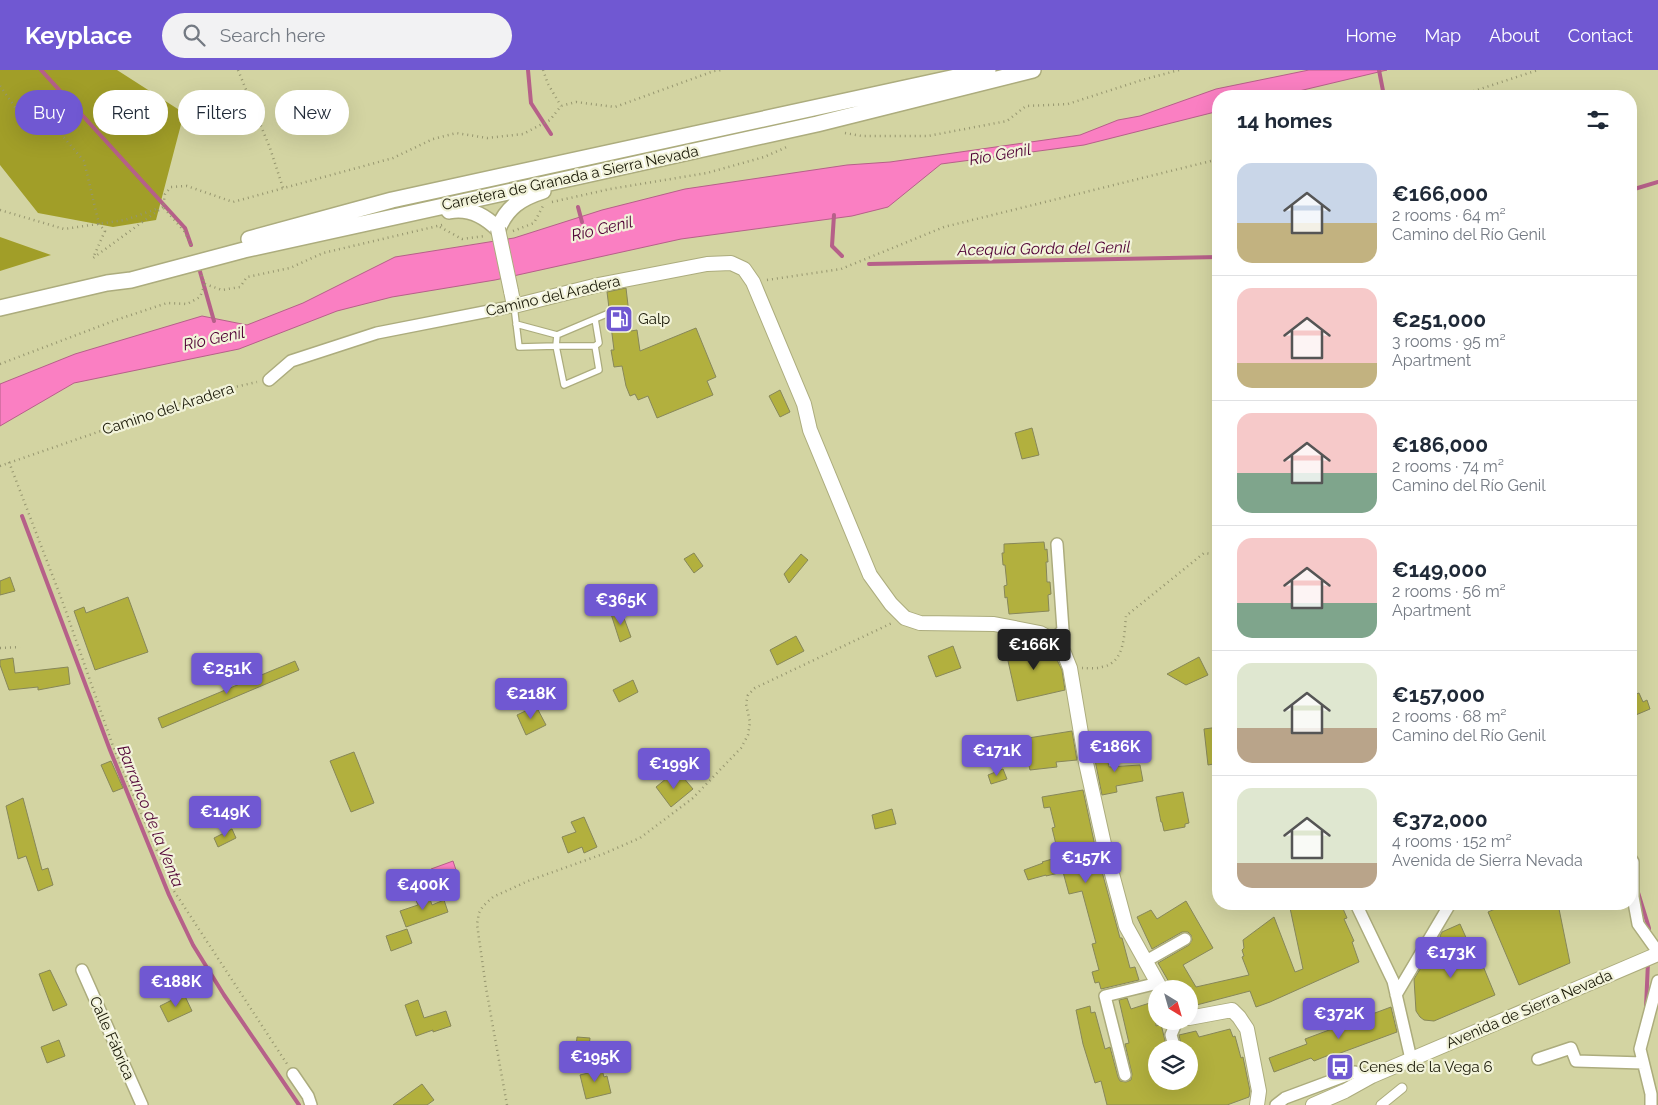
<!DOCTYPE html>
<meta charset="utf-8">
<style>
body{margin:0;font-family:Raleway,sans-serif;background:#f2f2f3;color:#1f2937;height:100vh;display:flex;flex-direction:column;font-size:19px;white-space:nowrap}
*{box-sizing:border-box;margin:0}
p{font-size:16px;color:#747a83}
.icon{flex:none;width:28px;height:28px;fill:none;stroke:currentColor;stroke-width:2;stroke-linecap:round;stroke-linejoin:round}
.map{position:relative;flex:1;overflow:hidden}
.sheet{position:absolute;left:1212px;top:20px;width:425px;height:820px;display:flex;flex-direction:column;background:#fff;border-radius:20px;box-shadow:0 5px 20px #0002}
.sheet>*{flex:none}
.banner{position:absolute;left:15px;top:20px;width:475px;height:45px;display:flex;gap:10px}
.needle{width:32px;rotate:143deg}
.buttons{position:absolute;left:1148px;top:910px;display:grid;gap:10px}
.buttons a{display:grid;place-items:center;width:50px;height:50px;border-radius:50%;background:#fff;box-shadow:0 5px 20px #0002;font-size:25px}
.price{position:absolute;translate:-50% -42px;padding:0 11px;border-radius:5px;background:#7058d2;color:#fff;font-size:16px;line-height:32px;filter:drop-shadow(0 1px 2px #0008)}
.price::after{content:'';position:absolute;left:50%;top:30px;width:15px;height:11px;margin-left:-8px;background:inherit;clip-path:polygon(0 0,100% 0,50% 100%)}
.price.active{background:#222;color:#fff}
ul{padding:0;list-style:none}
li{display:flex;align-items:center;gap:15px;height:125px;padding:0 25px}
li+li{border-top:1px solid #e0e1e3}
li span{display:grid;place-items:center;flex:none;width:140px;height:100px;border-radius:15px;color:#555}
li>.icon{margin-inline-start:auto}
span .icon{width:60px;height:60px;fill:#fffc;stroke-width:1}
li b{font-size:21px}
h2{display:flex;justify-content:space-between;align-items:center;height:60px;padding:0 25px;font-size:21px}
.pill{padding:0 18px;border-radius:22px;background:#fff;box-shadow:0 5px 20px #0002;font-size:18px;line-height:45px}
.pill.active{background:#7058d2;color:#fff}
header{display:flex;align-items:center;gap:30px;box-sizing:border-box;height:70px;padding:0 25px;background:#7058d2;color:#fff}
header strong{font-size:24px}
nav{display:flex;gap:28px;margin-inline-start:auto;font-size:18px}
.search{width:350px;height:45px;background:#f2f2f3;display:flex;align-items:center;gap:12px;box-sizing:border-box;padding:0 18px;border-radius:28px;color:#747a83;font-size:19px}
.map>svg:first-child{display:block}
.forest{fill:#a19e28}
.water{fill:#fa7fc2;stroke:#b66089}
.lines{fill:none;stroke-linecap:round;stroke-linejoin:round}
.stream{stroke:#b66089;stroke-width:4}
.building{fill:#b2b03e;stroke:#878759}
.service-casing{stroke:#acac7d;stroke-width:8}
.pedestrian-casing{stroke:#acac7d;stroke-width:11}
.minor-casing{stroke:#acac7d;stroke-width:14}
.tertiary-casing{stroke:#acac7d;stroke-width:16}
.secondary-casing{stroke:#acac7d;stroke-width:18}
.path{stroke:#96966f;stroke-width:2.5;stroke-dasharray:1 4;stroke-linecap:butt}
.service{stroke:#fff;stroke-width:5.5}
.pedestrian{stroke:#fff;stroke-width:9}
.minor{stroke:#fff;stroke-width:11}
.tertiary{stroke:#fff;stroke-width:14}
.secondary{stroke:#fff;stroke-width:15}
.tertiary-bridge-casing{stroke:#acac7d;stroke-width:16;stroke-linecap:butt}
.tertiary-bridge{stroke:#fff;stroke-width:14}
.labels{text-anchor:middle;stroke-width:4.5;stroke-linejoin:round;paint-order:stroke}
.street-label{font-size:15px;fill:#171605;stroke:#f2f3da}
.poi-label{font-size:15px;fill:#171605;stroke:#f2f3da;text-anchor:start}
.water-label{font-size:16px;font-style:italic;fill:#500235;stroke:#f2f3da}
</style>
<header>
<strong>Keyplace</strong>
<div class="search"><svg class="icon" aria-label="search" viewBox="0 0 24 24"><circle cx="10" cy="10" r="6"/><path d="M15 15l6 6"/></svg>Search here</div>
<nav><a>Home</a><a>Map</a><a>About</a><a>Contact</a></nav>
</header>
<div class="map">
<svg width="1658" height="1035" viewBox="0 0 1658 1035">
<rect width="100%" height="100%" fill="#d3d4a2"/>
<path class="forest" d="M0,0H117L184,43L156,150L113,157L38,143L0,95Z
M0,167L51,185L0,201Z"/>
<path class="water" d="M1309,0H1387L1278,26H1219V41L1084,75L941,94L888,137L852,146L681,169L495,210L392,227L337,241L239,279L74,313L0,356V314L75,284L202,246L247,255L303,233L395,187L514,168L602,140L685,119L847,95L890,92L1080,65L1118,50L1140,46L1216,19Z
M453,791L457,803L435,810L431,799Z"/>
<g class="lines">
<path class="stream" d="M41,0L185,158L191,175
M528,0L531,33L551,64
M1379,0L1384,26
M1631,120L1658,112
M578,137L582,152
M834,145L832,176L842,186
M869,194L1219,187
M199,198L214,251
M22,446L110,680L169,825L193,875L224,925L299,1035
M1637,819L1649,858V865
M1646,937L1648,892"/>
</g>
<path class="building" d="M626,218L631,261L637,260L640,281L696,258L716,307L707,311L713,325L657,348L648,326L638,330L635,324L630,326L626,316L622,296L614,297L611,280H614L610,248L614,243L612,240L609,238L607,222Z
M780,320L790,342L780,347L769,326Z
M1032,358L1039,385L1022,389L1015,363Z
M1044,472L1045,480L1047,479L1048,492H1046L1047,512H1050L1051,524L1048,525L1049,541L1009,544L1007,527L1005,528L1004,516L1007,515L1005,495H1003L1002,483H1004V474Z
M694,483L703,496L694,503L684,489Z
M801,484L808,490L789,513L784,504Z
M10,507L15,521L0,525V511Z
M128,527L148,582L95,600L74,541L84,537L86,543Z
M621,540L631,567L620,572L611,544Z
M796,566L804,581L777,595L770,580Z
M1017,572L1034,575L1038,574L1052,583L1056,588L1062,600L1065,620L1017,631L1004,573Z
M953,576L961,598L936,607L928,586Z
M1199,587L1208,605L1186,615L1167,604Z
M13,588L15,603L68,597L70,614L38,620V617L9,620L0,595V590Z
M295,591L299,600L162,658L158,648Z
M633,610L638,622L619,632L613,620Z
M1639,623L1643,632L1647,630L1650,639L1631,647V626Z
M536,636L546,655L526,665L517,645Z
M1219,657V693L1208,695L1204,659Z
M1072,661L1077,690L1056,692L1057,697L1030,700L1022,669Z
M1106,678L1109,697L1140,695L1143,711L1116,716L1117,722L1102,725L1093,680Z
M354,682L374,733L351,742L330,691Z
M111,691L123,718L113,722L101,695Z
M1003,699L1007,709L991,714L988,705Z
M682,706L693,719L671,737L656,717L667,708L672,715Z
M1083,720L1095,776L1120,868H1122L1130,898L1135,897L1139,910L1101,919L1099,912L1095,913L1092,902L1099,900L1092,874L1096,873L1082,821L1069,824L1063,802L1046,806V805L1028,810L1024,800L1043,793L1042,792L1059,787L1052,758L1055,757L1050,737L1044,738L1042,727Z
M1183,722L1189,753L1185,754V757L1164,761L1162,752H1161L1156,727Z
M23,728L42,800L48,798L53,815L38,821L26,786L18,789L6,736Z
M892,739L896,754L875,759L872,745Z
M584,747L597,777L584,783L582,777L568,783L562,767L576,762L571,752Z
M232,759L236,768L218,777L214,768Z
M428,823L432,835L444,830L448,842L406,857L400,841L418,835L415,828Z
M1186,831L1213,878L1183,895L1196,917L1249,905L1242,887L1244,886L1242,880L1244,878L1243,870L1274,847L1295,902L1303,899L1290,838L1300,834H1341L1347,848L1344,849L1354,871L1352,872L1359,892L1270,932L1256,937L1250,921L1189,937V919H1173L1158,893L1189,875L1192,870L1191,865L1188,862H1182L1152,879L1137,847L1151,840L1157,849Z
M1507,834H1558L1570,893L1519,915L1488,842Z
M1460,854L1472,881L1476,879L1495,925L1434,951L1424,950L1420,947L1416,941L1414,909L1425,891L1447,882L1440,866L1442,862Z
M407,859L412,873L391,881L386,866Z
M50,900L67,935L53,941L39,904Z
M184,924L192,941L168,952L160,936Z
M1127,928L1131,939L1156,931V956L1161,954L1167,979H1156V995H1154L1156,1011H1158L1159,1015L1171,1011H1189V979H1182L1179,965L1196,961L1199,967L1230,959L1233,967L1235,966L1241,988L1243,987L1250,1021L1249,1027L1227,1035H1107L1101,1011L1095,1013L1083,974L1076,940L1090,936L1091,943L1095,942L1105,979L1110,977L1118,1007L1120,1011L1126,1012L1131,1010L1132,1004L1125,974L1129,973L1119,930Z
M418,930L424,948L446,941L451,956L433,962V960L416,966L405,935Z
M1391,937L1397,962L1335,985L1334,983L1314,991L1311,988L1274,1002L1269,988L1307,974L1305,969Z
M577,967L590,968L589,978L576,977Z
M59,970L65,986L47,993L41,977Z
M601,996L604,1007L607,1006L611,1023L586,1029L580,1005L588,1003L587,1000Z
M422,1014L434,1030L427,1035H393Z"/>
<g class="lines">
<defs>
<path id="service" d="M514,236L519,277L556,276L557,265L516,254
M557,265L609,243
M556,276H595L599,300L564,315Z
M595,276L599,273L595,249"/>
<path id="pedestrian" d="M1381,1035L1402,1018"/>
<path id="minor" d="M269,310L291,291L377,263L514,236
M1053,570L1063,560L1057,474
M1631,789L1633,792V827L1638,854L1658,882
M1356,834L1393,911L1411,989
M1146,891L1185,869
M82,900L142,1035
M1396,925L1450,834
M1175,979L1171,965L1177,951
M1538,989L1571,978L1576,991L1643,993
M293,1004L308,1026L311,1035
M1125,1005L1105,926L1158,913
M1276,1035L1285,1028L1355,1002L1372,1006
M1651,1035V1024L1640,979L1658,911"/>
<path id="tertiary" d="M511,221L514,236L598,215L707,194L731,193L744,199L753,212L804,334L810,360L870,505L891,534L905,548L920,553L994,554L1040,563L1053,570L1064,583L1070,598L1086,693L1104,774L1126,856L1161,919
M1189,948L1232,940L1239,947L1247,959L1259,1021L1257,1035
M1313,1035L1345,1021L1372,1006L1658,884"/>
<path id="secondary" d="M449,141C468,137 485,146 498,159C507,137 521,128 543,121
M249,169L392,130L988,0
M0,238L107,213L131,210L244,180L817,54L1033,0"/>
</defs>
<use href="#service" class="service-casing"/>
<use href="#pedestrian" class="pedestrian-casing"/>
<use href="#minor" class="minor-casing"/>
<use href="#tertiary" class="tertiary-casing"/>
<use href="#secondary" class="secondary-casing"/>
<path class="path" d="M238,0L270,78L283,118
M543,0L548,14L561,36
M0,16L22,47L61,64L84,91L99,154L105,161L93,188L163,137
M1459,26L1538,0
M845,63L862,66H928L1007,51L1026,36L1068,34L1142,10L1179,0
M552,132L610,119L707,103L764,87L789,76
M0,140L64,159L125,150L159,138
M440,157L462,169L485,166
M513,161L534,153L543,136
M191,175L184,161L163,137L165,124L171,117L187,116L233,132L393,88L433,69L456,63L487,68L523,64L550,50L561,36L576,32L615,37L714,1L722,0
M767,210L841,199L944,157L1219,89
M205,214L222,220L240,217L247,207L290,198L323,183L446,154
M0,294L116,250L167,233L187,234L200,227L205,214L201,204
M9,392L63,533L114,679L174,821L287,994
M0,396L213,322L257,312
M0,578L20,577
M1082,598C1088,598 1096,599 1102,597C1125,593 1124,565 1126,546L1204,483L1219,485
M507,1035L486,918L477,854L479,843L483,836L493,827L528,811L603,784L640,768L693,728L741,678L748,665L750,652L746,634L748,625L755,618L892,553"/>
<use href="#service" class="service"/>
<use href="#pedestrian" class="pedestrian"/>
<use href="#minor" class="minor"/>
<use href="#tertiary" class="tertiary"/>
<use href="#secondary" class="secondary"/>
<defs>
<path id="tertiary-bridge" d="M498,159L511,221"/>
</defs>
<use href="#tertiary-bridge" class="tertiary-bridge-casing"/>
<use href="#tertiary-bridge" class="tertiary-bridge"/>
</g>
<defs>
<symbol id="fuel-square" viewBox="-11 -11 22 22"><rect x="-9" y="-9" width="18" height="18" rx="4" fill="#7058d2" stroke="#f2f3da"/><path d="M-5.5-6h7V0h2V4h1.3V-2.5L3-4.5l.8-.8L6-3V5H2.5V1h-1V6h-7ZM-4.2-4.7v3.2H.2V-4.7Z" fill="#fff"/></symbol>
<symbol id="bus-square" viewBox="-11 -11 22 22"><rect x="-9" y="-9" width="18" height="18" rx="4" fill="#7058d2" stroke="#f2f3da"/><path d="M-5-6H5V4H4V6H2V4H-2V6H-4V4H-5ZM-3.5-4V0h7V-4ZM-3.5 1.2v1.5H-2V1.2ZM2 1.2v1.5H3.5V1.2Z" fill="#fff"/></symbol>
</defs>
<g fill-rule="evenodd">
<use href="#fuel-square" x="603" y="233" width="32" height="32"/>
<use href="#bus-square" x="1324" y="981" width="32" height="32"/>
</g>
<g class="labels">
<g class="street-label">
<text transform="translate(570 108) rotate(-12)" y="5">Carretera de Granada a Sierra Nevada</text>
<text transform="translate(553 226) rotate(-13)" y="5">Camino del Aradera</text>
<text transform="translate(168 339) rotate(-18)" y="5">Camino del Aradera</text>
<text transform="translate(1529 939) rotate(-23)" y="5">Avenida de Sierra Nevada</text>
<text transform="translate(112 968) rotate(66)" y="5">Calle Fábrica</text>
</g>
<g class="poi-label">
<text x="638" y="254">Galp</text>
<text x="1359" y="1002">Cenes de la Vega 6</text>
</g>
<g class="water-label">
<text transform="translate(1000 84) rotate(-10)" y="6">Río Genil</text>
<text transform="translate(602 158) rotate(-13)" y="6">Río Genil</text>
<text transform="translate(1044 178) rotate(-1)" y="6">Acequia Gorda del Genil</text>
<text transform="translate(214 268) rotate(-12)" y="6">Río Genil</text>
<text transform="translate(151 746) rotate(68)" y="6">Barranco de la Venta</text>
</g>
</g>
</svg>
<div class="buttons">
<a><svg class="needle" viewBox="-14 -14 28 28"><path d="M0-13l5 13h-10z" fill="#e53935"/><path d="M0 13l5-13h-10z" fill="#747a83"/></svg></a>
<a><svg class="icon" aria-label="layers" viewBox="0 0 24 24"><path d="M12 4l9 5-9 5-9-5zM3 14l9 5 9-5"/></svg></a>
</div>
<b class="price" style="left:621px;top:556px">€365K</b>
<b class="price active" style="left:1034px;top:601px">€166K</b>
<b class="price" style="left:227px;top:625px">€251K</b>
<b class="price" style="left:531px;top:650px">€218K</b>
<b class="price" style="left:1115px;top:703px">€186K</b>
<b class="price" style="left:997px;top:707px">€171K</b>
<b class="price" style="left:674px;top:720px">€199K</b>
<b class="price" style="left:225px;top:768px">€149K</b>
<b class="price" style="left:1086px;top:814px">€157K</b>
<b class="price" style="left:423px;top:841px">€400K</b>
<b class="price" style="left:1451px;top:909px">€173K</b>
<b class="price" style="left:176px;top:938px">€188K</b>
<b class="price" style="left:1339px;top:970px">€372K</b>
<b class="price" style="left:595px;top:1013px">€195K</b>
<div class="banner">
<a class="pill active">Buy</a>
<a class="pill">Rent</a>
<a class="pill">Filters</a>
<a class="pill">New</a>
</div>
<section class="sheet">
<h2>14 homes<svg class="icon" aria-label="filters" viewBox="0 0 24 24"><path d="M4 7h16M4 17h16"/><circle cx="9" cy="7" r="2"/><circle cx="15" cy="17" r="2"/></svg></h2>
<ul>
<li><span style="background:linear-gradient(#c9d6e8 60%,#c2b280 0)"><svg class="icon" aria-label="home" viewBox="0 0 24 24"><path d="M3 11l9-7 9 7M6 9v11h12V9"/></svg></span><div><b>€166,000</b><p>2 rooms · 64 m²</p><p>Camino del Río Genil</p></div></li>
<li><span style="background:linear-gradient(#f6c9c9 75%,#c2b280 0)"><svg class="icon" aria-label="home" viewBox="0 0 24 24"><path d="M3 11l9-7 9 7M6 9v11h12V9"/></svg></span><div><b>€251,000</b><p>3 rooms · 95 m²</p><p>Apartment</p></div></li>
<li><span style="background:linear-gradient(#f6c9c9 60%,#7fa58c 0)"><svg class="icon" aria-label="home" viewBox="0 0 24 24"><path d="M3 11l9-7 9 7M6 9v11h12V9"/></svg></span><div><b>€186,000</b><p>2 rooms · 74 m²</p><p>Camino del Río Genil</p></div></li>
<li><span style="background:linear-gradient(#f6c9c9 65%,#7fa58c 0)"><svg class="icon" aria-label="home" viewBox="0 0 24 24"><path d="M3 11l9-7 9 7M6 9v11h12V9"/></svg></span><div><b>€149,000</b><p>2 rooms · 56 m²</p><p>Apartment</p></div></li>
<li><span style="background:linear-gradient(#dfe7d0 65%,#b9a48a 0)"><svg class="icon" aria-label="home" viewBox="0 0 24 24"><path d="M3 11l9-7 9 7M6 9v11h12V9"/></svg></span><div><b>€157,000</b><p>2 rooms · 68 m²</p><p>Camino del Río Genil</p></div></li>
<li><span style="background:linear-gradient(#dfe7d0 75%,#b9a48a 0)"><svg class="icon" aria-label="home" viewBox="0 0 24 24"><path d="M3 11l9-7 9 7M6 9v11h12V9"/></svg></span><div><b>€372,000</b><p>4 rooms · 152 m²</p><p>Avenida de Sierra Nevada</p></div></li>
</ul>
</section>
</div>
